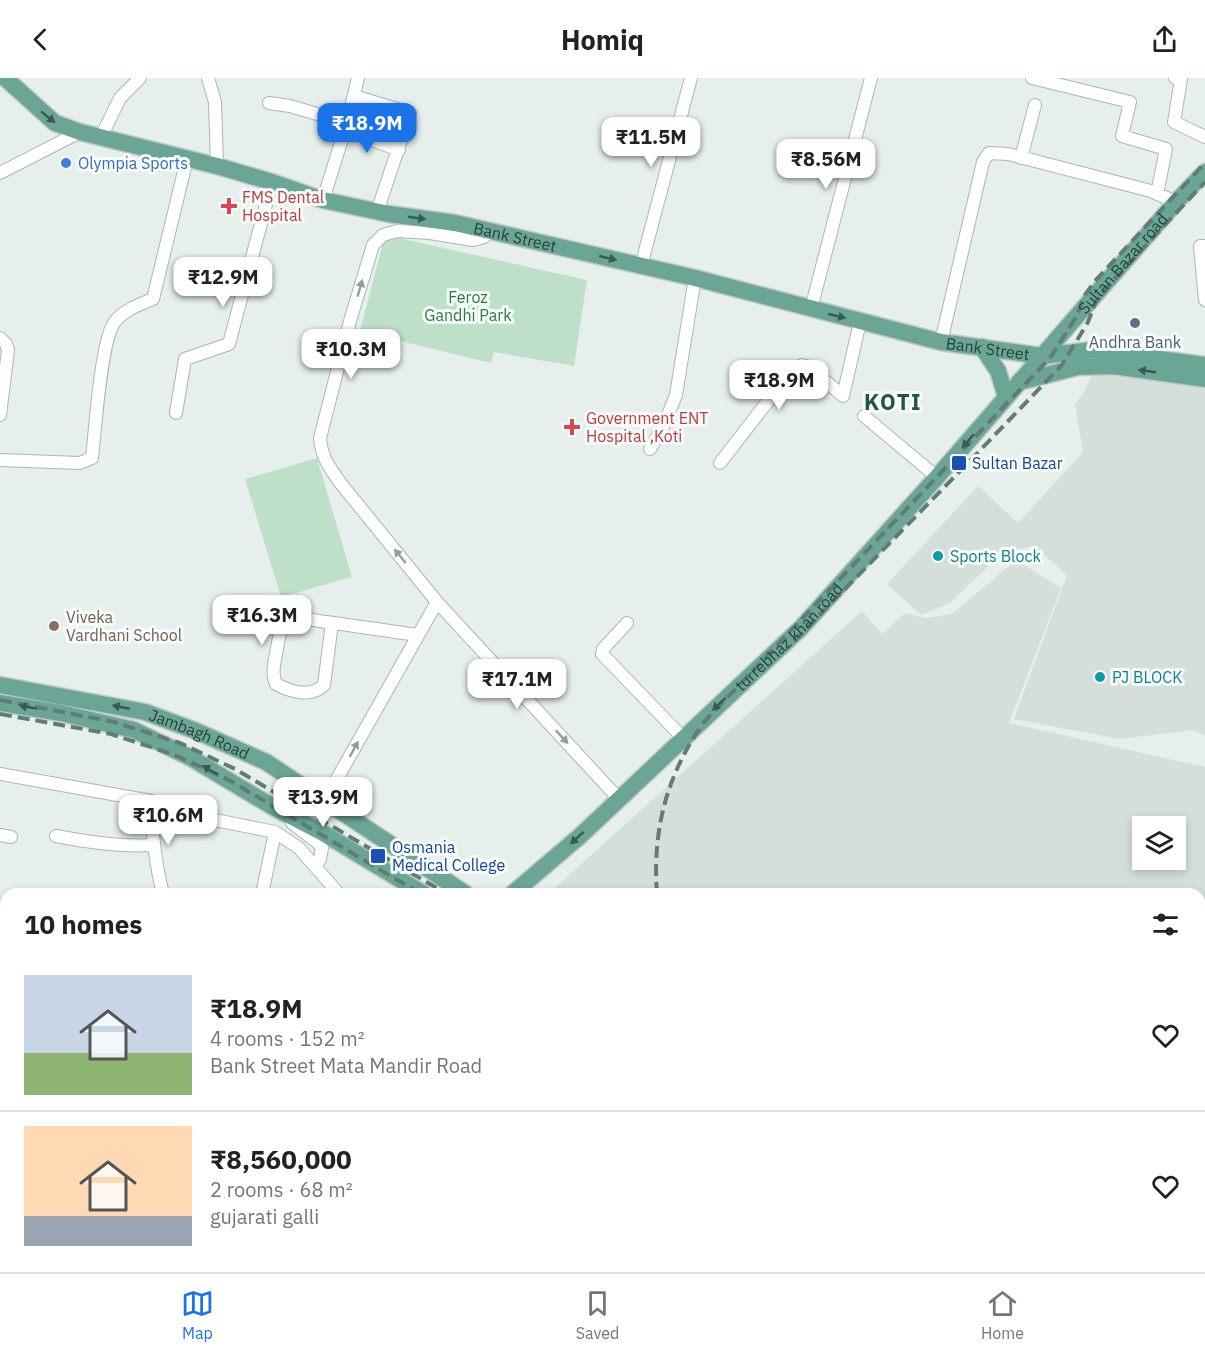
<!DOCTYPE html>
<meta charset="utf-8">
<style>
body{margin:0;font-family:"IBM Plex Sans",sans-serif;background:#f2f2f2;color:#222;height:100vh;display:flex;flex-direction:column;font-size:22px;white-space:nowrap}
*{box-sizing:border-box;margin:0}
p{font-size:20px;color:#767676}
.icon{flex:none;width:33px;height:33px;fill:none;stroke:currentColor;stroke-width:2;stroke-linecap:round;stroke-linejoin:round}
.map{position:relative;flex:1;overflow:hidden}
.details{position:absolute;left:0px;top:810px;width:1206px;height:384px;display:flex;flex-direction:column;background:#fff;border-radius:18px 18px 0 0;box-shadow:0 3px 9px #0003}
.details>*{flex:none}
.buttons{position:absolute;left:1132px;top:738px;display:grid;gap:12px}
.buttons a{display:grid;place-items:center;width:54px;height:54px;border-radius:0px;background:#fff;box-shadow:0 3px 9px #0003;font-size:30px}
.price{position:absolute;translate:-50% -51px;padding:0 14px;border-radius:12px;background:#fff;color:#222;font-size:20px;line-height:39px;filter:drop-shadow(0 2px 3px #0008)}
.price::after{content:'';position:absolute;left:50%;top:36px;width:18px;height:14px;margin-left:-9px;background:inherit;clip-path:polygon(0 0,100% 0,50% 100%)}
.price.active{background:#1a73e8;color:#fff}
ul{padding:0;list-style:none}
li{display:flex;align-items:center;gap:18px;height:150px;padding:0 24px}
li+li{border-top:2px solid #e0e0e0}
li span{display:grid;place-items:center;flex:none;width:168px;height:120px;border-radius:0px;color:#555}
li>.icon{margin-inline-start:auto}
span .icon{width:72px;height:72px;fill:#fffc;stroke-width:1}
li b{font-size:26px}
h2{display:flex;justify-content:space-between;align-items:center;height:72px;padding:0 24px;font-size:26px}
header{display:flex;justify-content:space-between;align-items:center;height:78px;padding:0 24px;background:#fff;font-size:27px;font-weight:800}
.tabs{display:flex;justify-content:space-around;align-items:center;height:84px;border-top:2px solid #e0e0e0;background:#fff;font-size:16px;color:#767676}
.tabs a{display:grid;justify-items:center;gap:3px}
.tabs .active{color:#1a73e8}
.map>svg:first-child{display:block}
.built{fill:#d4dfda;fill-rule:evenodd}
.green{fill:#bfe0c8}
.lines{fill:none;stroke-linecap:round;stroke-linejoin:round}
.minor-casing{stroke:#a8b8b2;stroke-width:14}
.major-casing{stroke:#c2cac8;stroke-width:19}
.highway-casing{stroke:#c2cac8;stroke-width:20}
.minor{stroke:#fff;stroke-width:12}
.major{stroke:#6aa596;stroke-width:16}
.highway{stroke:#2f6f62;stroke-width:18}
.rail{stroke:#5f7d75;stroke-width:4;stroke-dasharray:12 6;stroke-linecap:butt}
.oneway{fill:#365b51}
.oneway2{fill:#92a09c}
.shop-dot{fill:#3f7fe0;stroke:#f7fbf9;stroke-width:2}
.health-dot{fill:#e0444e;stroke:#f7fbf9;stroke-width:2}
.service-dot{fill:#5c6f8a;stroke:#f7fbf9;stroke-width:2}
.transit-dot{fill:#1a4fb4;stroke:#f7fbf9;stroke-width:2}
.culture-dot{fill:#0f9aa8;stroke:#f7fbf9;stroke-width:2}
.education-dot{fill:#8d6e63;stroke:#f7fbf9;stroke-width:2}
.labels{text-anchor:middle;stroke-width:6;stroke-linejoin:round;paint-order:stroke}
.shop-label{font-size:16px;fill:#366cbe;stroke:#f7fbf9;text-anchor:start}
.health-label{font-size:16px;fill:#be3a42;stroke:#f7fbf9;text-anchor:start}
.street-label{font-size:16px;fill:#24423a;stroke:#f7fbf9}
.park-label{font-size:16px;fill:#2d7a4b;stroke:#f7fbf9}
.service-label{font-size:16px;fill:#4e5e75;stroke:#f7fbf9}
.transit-label{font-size:16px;fill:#164399;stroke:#f7fbf9;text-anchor:start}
.culture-label{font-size:16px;fill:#0d838f;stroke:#f7fbf9;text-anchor:start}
.education-label{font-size:16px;fill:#785e54;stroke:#f7fbf9;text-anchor:start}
.district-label{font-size:22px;font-weight:bold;letter-spacing:1.5px;fill:#1f5548;stroke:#f7fbf9}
</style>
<header><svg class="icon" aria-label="back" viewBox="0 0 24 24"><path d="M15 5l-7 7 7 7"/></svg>Homiq<svg class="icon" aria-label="share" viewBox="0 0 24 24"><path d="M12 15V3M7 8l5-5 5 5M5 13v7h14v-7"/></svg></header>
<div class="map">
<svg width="1205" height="1194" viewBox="0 0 1205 1194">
<rect width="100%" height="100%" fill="#e6efeb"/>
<path class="built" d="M1130,295L1205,306V658L1193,652L1120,661L1014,641L1067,497L1034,468L1002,475L950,525L921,537L887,506L978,408L1018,445L1083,374L1075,326L1084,314L1092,297Z
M1016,482L1061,510L1009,645L1205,689V944L1200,951V816H548L862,533L882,556L905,535L926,540L952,536ZM1176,748V782H1143V748Z
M1205,959V1022L1203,1014H1200V967Z"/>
<path class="green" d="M385,157L587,202L574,288L494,274L491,285L482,283L360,253Z
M317,380L352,499L281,519L245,401Z"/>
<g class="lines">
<defs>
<path id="minor" d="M208,0L215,24L217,88
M1032,0L1130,24L1122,58L1166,71L1157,116
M1175,0L1181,1L1174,44L1205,59
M354,18L410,35L377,134
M269,25L290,28L347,45
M345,52L399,72
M101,59L120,20L140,0
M1021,80L1035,27
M0,95L80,54
M323,122L347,45L358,0
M491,153L484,159L473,162L430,155L397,153L383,157L373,167L350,243L320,360C321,379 331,392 342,407L437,524L618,720
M1205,168H1200L1205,222
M641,188L691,0
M811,231L871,0
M0,260L6,266L8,272L0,337
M941,264L983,84L989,75L1008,76L1151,113L1176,124
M176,335L185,281L229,266L272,104
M864,338L937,399
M650,371L663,349L676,317L695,200
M0,382L80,385L92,380C95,354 101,263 114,245C122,233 140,226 153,221L187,81
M720,385L772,318C783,309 789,294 802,287L809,289L843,318L860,244
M332,545L324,607C311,620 291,614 276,606C271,595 275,583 277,570C279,559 281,543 294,541C304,539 317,543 326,544C357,548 387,553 418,557
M627,545L603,571L602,576L683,660
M0,696L151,723L210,741L275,754L299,770L339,816
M325,722L437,524
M151,723C152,755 155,785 163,816
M292,745L317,764L322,770L320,781L316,788
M0,757L11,759
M56,758C88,764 120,769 153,767
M262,816L275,754
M0,833L6,835
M0,990L6,989
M0,1091L6,1093
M0,1151L6,1154
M74,1188L83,1194
M212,1188L221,1194
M500,1188L508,1194
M147,1194L153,1188
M381,1194L384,1188
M404,1194L406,1188
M525,1194L527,1188
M580,1194L582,1188
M632,1194L634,1188"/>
<g id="major">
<path id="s1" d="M5,0L55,45L80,54L217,88L272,104L323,122L389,136L455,145L695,200L941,264L1042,278L1093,272L1205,287"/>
<path d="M982,269L998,293L1006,319"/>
<path d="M1019,304L1078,289L1113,288L1205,301"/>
<path id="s2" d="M0,607L145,634L196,653L266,684L466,816"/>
<path d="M0,625L61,635L134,652L191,680L273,729L323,755L424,816"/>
<path id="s3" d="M512,816L580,758L801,550L937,399L1176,124L1205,94"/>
</g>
<path id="highway" d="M1200,1151L1205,1152
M1200,1164L1205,1165
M909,1194L924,1188
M948,1194L967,1188"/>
</defs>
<use href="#minor" class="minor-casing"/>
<use href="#major" class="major-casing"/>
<use href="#highway" class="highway-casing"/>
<use href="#minor" class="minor"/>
<use href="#major" class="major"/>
<use href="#highway" class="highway"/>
<path class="rail" d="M794,563L964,389L1062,287L1088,244L1096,223L1105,211L1205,104
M0,622L114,644L180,665L235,691L447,816
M0,636L111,656L175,677L229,702L421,816
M657,816C652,752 667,695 705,643L1050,280L1076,239L1085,217L1095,203L1205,85
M1200,1172L1205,1177
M1166,1188L1170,1194"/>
</g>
<defs><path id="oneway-solid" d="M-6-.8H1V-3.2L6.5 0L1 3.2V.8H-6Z" transform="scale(1.5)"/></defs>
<g class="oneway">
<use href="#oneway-solid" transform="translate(48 39) rotate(39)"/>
<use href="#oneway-solid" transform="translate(417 140) rotate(8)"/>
<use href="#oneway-solid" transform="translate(608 180) rotate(13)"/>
<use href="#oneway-solid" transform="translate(837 238) rotate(14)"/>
<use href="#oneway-solid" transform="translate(1147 293) rotate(-172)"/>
<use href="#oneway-solid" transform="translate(968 363) rotate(131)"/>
<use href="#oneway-solid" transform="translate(719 626) rotate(137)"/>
<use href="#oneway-solid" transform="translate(28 629) rotate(-170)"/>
<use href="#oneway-solid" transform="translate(121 629) rotate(-169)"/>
<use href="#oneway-solid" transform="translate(210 692) rotate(-149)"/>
<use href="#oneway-solid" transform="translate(577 760) rotate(138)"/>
</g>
<g class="oneway2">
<use href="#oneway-solid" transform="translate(360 210) rotate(-74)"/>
<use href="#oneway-solid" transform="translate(400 478) rotate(-129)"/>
<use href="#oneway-solid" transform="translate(562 659) rotate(47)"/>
<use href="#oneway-solid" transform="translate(354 671) rotate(-61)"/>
</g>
<circle class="shop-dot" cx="66" cy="85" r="6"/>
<g class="health-dot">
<path d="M226 119h6v6h6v6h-6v6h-6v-6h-6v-6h6z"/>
<path d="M569 340h6v6h6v6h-6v6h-6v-6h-6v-6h6z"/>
</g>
<circle class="service-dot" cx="1135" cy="245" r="6"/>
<g class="transit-dot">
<rect x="951" y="377" width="16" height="16" rx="3"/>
<rect x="370" y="770" width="16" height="16" rx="3"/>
</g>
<g class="culture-dot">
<circle cx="938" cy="478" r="6"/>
<circle cx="1100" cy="599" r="6"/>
</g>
<circle class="education-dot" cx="54" cy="548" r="6"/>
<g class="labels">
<g class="shop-label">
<text x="78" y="91">Olympia Sports</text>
</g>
<g class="health-label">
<text x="242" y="125">FMS Dental<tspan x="242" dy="18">Hospital</tspan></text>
<text x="586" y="346">Government ENT<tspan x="586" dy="18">Hospital ,Koti</tspan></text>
</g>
<g class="street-label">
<text dy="6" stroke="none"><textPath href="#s1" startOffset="542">Bank Street</textPath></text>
<text dy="6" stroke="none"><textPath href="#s3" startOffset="879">Sultan Bazar road</textPath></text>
<text dy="6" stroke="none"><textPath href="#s1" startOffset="1028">Bank Street</textPath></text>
<text dy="6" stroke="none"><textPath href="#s3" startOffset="378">turrebhaz khan road</textPath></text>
<text dy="6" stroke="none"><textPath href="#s2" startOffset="206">Jambagh Road</textPath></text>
</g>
<g class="park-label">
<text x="468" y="225">Feroz<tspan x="468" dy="18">Gandhi Park</tspan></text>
</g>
<g class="service-label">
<text x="1135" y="270">Andhra Bank</text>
</g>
<g class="transit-label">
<text x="972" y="391">Sultan Bazar</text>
<text x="392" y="775">Osmania<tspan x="392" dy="18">Medical College</tspan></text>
</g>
<g class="culture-label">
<text x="950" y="484">Sports Block</text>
<text x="1112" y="605">PJ BLOCK</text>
</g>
<g class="education-label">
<text x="66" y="545">Viveka<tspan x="66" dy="18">Vardhani School</tspan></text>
</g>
<g class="district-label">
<text x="893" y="332">KOTI</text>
</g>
</g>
</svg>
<div class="buttons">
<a><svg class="icon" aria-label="layers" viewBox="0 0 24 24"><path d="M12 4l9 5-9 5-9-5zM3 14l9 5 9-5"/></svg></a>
</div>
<b class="price active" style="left:367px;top:76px">₹18.9M</b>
<b class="price" style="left:651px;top:90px">₹11.5M</b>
<b class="price" style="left:826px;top:112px">₹8.56M</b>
<b class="price" style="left:223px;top:230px">₹12.9M</b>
<b class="price" style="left:351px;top:302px">₹10.3M</b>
<b class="price" style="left:779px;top:333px">₹18.9M</b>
<b class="price" style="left:262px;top:568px">₹16.3M</b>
<b class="price" style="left:517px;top:632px">₹17.1M</b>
<b class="price" style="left:323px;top:750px">₹13.9M</b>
<b class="price" style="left:168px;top:768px">₹10.6M</b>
<section class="details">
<h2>10 homes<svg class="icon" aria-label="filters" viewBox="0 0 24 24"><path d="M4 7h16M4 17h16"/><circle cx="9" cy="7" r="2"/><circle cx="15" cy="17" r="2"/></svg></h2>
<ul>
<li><span style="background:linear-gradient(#c9d6e8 65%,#8fb573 0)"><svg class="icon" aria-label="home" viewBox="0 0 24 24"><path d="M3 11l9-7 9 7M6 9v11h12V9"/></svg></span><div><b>₹18.9M</b><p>4 rooms · 152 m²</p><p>Bank Street Mata Mandir Road</p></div><svg class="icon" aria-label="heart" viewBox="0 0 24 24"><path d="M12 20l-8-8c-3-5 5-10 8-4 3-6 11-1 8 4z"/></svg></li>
<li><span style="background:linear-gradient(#ffd9b3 75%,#9aa5b1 0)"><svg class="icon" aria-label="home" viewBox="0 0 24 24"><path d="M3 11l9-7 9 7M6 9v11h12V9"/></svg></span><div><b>₹8,560,000</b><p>2 rooms · 68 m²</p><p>gujarati galli</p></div><svg class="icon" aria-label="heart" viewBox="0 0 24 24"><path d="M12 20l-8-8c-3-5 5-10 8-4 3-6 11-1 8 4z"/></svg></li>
</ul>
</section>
</div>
<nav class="tabs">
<a class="active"><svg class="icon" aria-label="map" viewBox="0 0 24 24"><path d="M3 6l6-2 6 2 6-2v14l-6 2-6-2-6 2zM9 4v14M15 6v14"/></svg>Map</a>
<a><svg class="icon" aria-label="saved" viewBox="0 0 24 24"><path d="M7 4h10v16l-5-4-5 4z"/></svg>Saved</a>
<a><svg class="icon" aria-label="home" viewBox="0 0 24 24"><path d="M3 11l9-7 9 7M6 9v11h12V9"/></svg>Home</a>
</nav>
